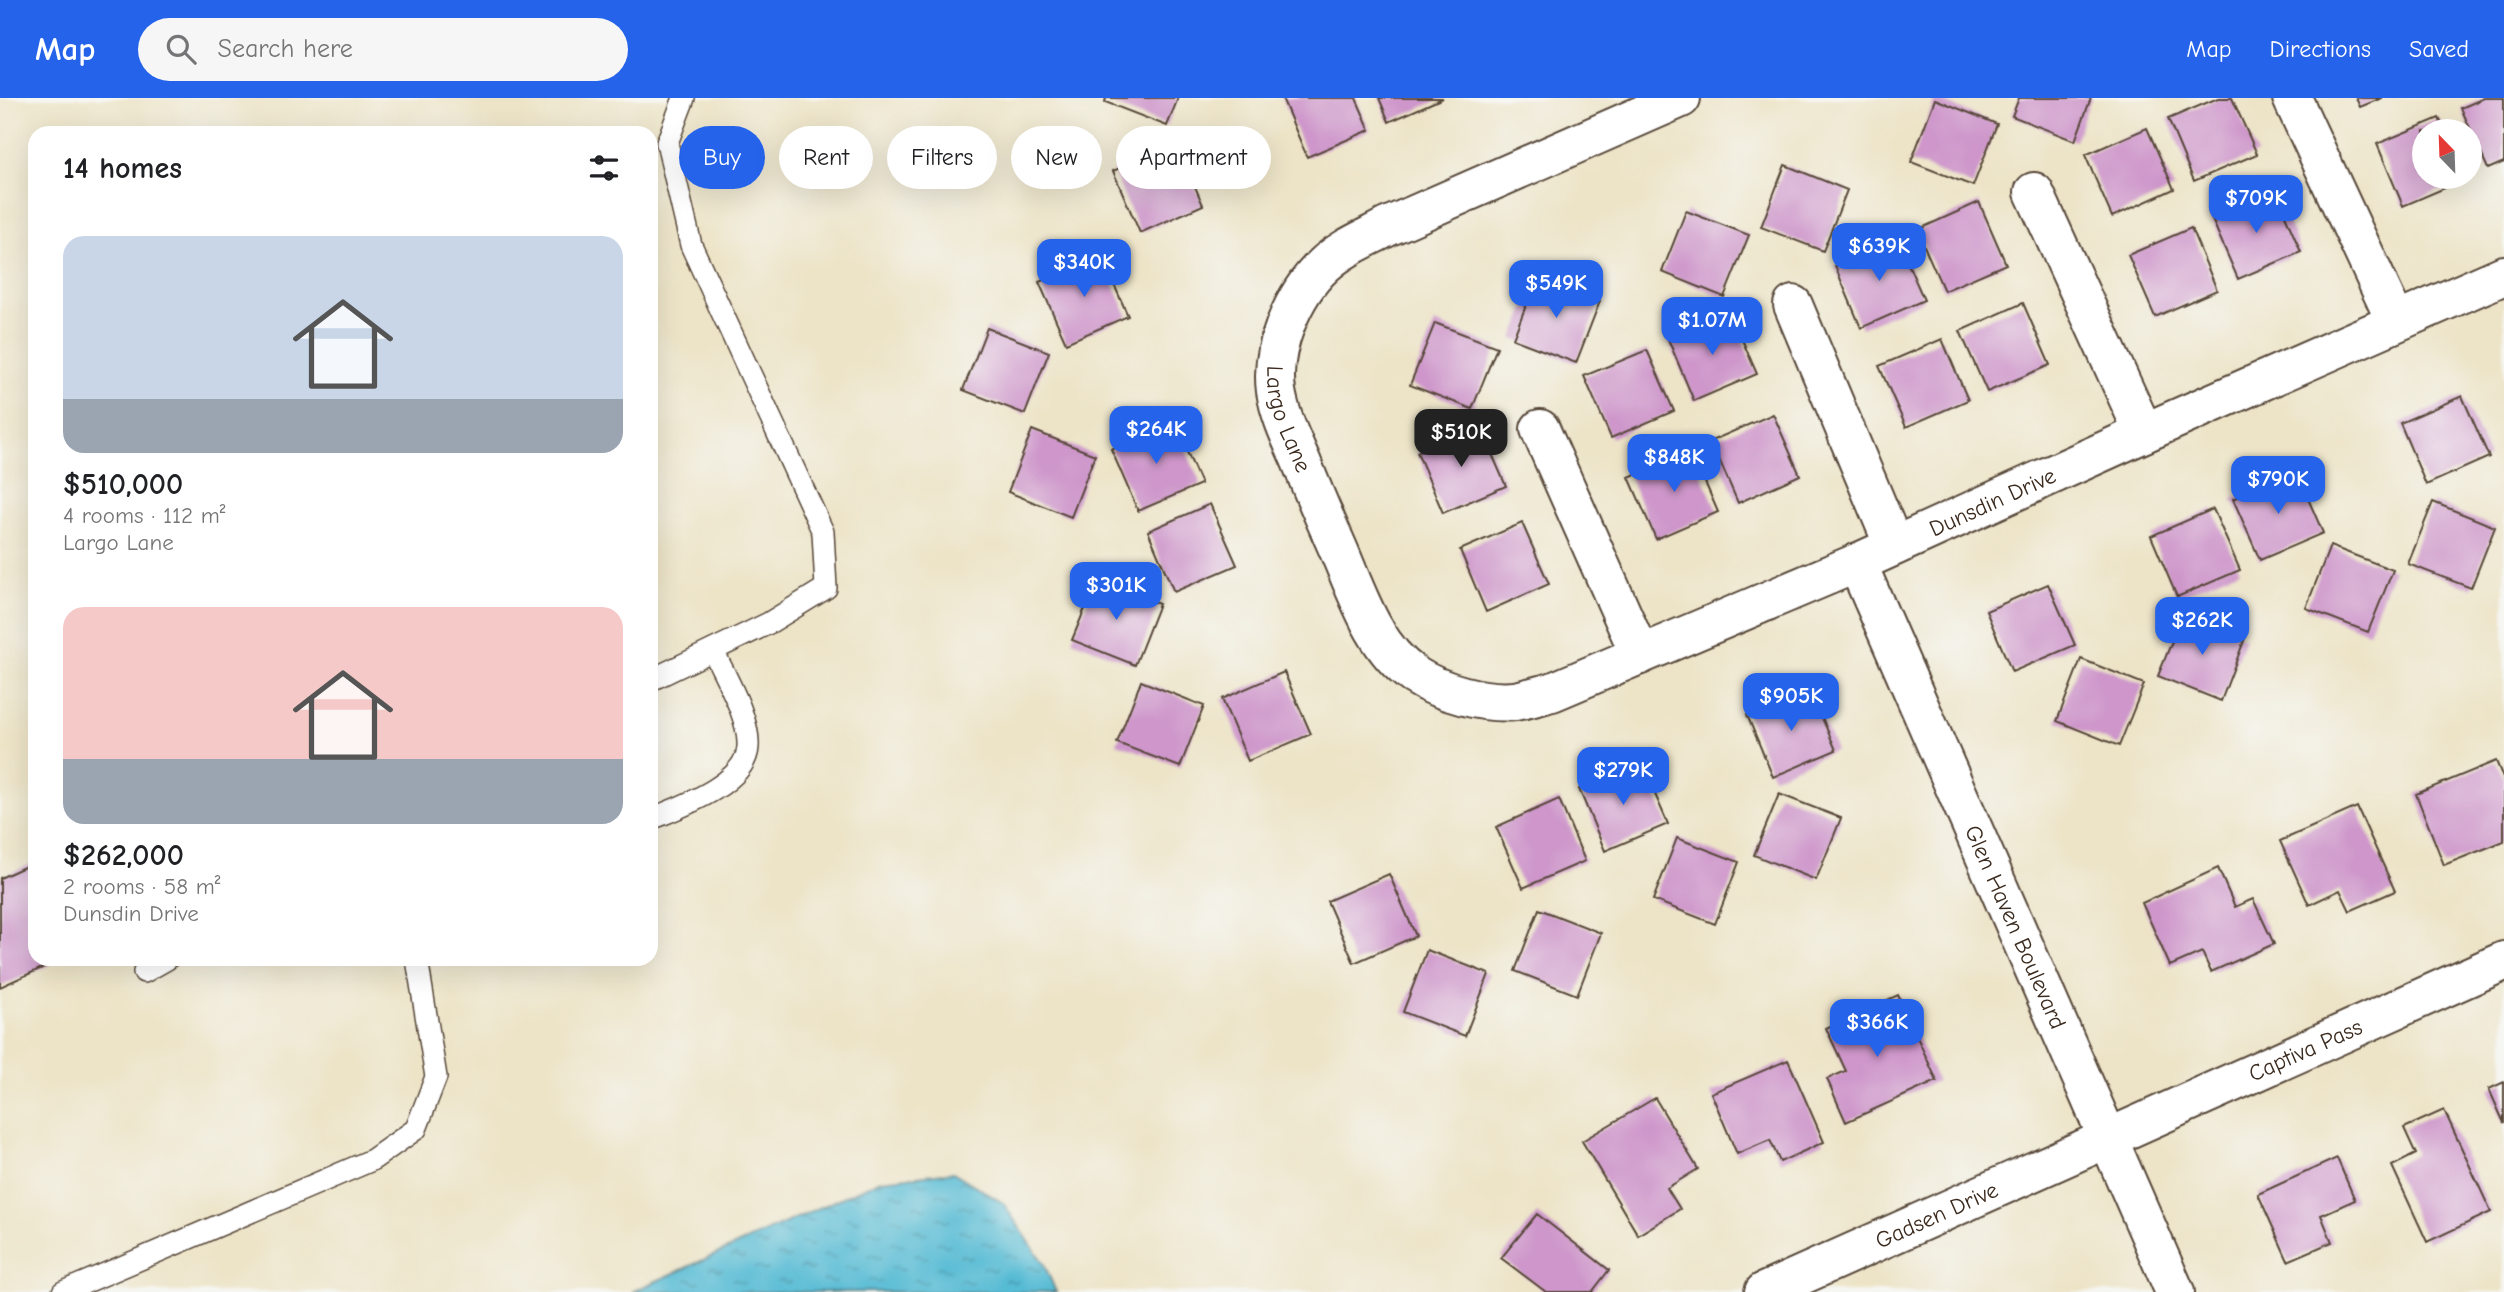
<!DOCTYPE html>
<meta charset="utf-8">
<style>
body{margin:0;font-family:"Comic Neue",sans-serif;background:#f6f6f6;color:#202124;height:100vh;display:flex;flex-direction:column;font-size:26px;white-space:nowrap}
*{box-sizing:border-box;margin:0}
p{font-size:23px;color:#757577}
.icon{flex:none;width:38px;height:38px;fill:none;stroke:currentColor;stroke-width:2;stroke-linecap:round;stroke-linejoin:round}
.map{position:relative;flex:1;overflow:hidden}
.drawer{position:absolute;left:28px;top:28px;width:630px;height:840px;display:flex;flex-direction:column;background:#fff;border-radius:21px;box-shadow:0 7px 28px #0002}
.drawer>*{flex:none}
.guide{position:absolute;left:679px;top:28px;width:665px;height:63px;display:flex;gap:14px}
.needle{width:46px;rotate:337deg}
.controls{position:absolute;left:2412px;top:21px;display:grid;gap:14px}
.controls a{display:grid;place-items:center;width:70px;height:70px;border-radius:50%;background:#fff;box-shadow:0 7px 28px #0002;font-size:35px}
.price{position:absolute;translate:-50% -60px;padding:0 16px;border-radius:14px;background:#2563eb;color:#fff;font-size:23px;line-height:46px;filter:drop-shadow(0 2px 4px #0008)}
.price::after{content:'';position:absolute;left:50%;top:42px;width:21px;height:16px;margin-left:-10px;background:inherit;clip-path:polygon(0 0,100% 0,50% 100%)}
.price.active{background:#222;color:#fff}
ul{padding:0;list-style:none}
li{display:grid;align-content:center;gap:14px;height:371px;padding:0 35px}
li span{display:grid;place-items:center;height:217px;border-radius:21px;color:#555}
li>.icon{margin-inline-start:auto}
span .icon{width:126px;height:126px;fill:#fffc;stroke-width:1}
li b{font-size:30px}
h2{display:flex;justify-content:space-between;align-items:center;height:84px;padding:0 35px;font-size:30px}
.chip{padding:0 24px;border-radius:32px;background:#fff;box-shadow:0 7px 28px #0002;font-size:24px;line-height:63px}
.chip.active{background:#2563eb;color:#fff}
header{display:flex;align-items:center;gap:42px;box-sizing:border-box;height:98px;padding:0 35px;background:#2563eb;color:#fff}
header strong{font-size:33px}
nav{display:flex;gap:38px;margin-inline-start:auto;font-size:24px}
.search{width:490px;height:63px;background:#f6f6f6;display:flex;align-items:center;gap:18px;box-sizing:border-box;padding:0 24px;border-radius:38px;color:#757577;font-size:26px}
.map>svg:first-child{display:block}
.water{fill:url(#water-ripples);stroke:#487279;stroke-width:2}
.building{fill:#ce96ca}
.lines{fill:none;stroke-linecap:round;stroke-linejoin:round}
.lane-casing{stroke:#564638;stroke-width:24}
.street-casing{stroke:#564638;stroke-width:42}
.lane{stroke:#fff;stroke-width:21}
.street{stroke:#fff;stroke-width:38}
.labels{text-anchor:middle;stroke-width:7;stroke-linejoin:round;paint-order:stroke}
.street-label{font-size:23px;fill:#3b2a1e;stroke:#f6f6f2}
</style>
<header>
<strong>Map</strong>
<div class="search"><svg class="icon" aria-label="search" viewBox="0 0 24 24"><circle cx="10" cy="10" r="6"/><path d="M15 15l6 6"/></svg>Search here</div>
<nav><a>Map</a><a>Directions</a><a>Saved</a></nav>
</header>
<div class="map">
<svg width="2504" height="1194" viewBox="0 0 2504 1194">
<defs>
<pattern id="water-ripples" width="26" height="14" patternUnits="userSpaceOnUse" patternTransform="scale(1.75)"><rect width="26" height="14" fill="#56bbd4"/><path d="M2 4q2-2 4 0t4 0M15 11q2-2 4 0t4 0" fill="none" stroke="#4898ab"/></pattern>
</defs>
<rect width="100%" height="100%" fill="#f6f6f2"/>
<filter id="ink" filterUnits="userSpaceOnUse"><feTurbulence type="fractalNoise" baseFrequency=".0143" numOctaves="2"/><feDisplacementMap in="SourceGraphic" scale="14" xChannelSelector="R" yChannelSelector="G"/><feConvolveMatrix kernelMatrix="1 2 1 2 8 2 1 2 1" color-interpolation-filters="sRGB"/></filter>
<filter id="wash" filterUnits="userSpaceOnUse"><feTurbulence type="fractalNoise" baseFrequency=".00686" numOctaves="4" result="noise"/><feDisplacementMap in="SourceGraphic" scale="28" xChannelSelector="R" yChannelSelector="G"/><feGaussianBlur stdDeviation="1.57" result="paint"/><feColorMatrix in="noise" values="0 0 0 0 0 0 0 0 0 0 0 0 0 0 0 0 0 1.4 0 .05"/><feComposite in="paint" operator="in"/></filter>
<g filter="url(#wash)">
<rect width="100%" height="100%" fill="#ede4c8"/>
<path class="water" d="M953,1074L1003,1105L1044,1166L1056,1194H632L881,1082Z"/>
<g id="blocks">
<path class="building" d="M1106,0H1178L1167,28L1105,4Z
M1282,0H1356L1370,32L1307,59Z
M1379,0H1443L1389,24Z
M2019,0H2091L2075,43L2012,18Z
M2218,0H2232L2257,56L2194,83L2168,21Z
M2356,0H2382L2360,9Z
M2484,0H2504V64L2488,71L2461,10Z
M1935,1L1997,26L1973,88L1911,64Z
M2439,20L2445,33H2424V79H2465L2466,81L2403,108L2377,46Z
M2147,30L2174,91L2112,119L2085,57Z
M1176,45L1203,107L1140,135L1113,73Z
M1785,67L1847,92L1823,153L1761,129Z
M2274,92L2301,154L2238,181L2211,119Z
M1979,104L2006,166L1944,193L1917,132Z
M1686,113L1749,137L1724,199L1662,174Z
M2191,130L2217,192L2155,219L2128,157Z
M1897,141L1924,202L1861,230L1835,168Z
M1101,157L1128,218L1066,245L1039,184Z
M1537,179L1600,203L1576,265L1513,241Z
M2023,205L2050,267L1987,294L1960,233Z
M1730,214L1757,276L1694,303L1668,241Z
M1435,225L1497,249L1472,311L1410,287Z
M987,230L1049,254L1025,316L963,292Z
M1942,241L1968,302L1906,329L1879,268Z
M1647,252L1674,313L1611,340L1584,278Z
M2462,298L2489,359L2426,387L2400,325Z
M1773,316L1800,377L1738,405L1711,343Z
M1174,324L1201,386L1138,413L1111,351Z
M1479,326L1506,388L1443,415L1417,354Z
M1032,332L1095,357L1071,419L1008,394Z
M1691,352L1718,414L1656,441L1629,379Z
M2296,373L2323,435L2260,462L2233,401Z
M2433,404L2495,429L2471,490L2408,466Z
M1210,406L1237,467L1174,494L1148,433Z
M2213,411L2240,472L2177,499L2151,438Z
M1522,425L1549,486L1486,514L1460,452Z
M2330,448L2393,472L2368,534L2306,510Z
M1097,481L1159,506L1135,567L1072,542Z
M2048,486L2075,547L2012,574L1986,513Z
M2183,516L2245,540L2221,603L2158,578Z
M2081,561L2144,586L2119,648L2057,623Z
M1284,574L1311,636L1248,663L1222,601Z
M1141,583L1204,608L1180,669L1117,645Z
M1809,590L1836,652L1773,679L1747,617Z
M2496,663L2504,682V743L2444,767L2416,696Z
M1641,664L1668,726L1605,753L1579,691Z
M1779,696L1841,720L1816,782L1754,757Z
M1559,701L1585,763L1523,790L1496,729Z
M2357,709L2395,793L2350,813L2340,792L2309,807L2280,743Z
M1677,740L1739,764L1715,826L1653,802Z
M35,764V861H62L0,889V780Z
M2218,770L2235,809L2253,801L2274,846L2211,874L2202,854L2170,868L2142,805Z
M1389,776L1416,838L1354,865L1327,803Z
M1539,811L1601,835L1577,897L1515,873Z
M1427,852L1489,876L1465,938L1403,914Z
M1898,897L1937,983L1846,1024L1827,981L1846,973L1826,930Z
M1788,962L1824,1044L1780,1064L1770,1042L1737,1056L1711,995Z
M2504,984V1025L2489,991Z
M1655,1000L1698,1071L1667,1090L1680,1111L1638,1137L1582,1043Z
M2444,1012L2491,1114L2427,1144L2392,1068L2416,1056L2404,1030Z
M2337,1060L2355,1102L2321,1117L2332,1144L2288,1163L2258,1096Z
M1537,1116L1609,1172L1592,1194H1546L1501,1160Z"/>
</g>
</g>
<g filter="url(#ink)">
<use href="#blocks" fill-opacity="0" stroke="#564638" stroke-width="2"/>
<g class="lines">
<defs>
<path id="lane" d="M651,582L769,525L826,490L823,434L691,147L667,45L684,0
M651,721C680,709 746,686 748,649C750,620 725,579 713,552
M144,874L167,861
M63,1194L372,1062L416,1031L436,979L417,861"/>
<g id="street">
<path id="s1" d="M1681,0L1387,129C1365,141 1342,150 1324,167C1293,196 1270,251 1276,293C1280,318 1291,340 1301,363C1312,391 1324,419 1336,446C1356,491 1372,548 1414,577C1440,594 1484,606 1515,603C1527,601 1540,597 1552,594L1857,465L2144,335L2504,177"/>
<path d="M2292,0L2396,224"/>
<path d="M2034,94L2144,335"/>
<path d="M1793,207L1894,448"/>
<path d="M1540,331L1640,557"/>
<path id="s2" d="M1857,465L2175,1194"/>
<path id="s3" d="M1764,1194L2504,863"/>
</g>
</defs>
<use href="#lane" class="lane-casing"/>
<use href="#street" class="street-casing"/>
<use href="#lane" class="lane"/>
<use href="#street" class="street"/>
</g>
</g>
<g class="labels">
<g class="street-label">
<text dy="8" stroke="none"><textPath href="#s1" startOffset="564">Largo Lane</textPath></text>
<text dy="8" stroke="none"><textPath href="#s1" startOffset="1477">Dunsdin Drive</textPath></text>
<text dy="8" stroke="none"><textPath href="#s2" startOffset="397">Glen Haven Boulevard</textPath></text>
<text dy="8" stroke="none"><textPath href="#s3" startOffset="593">Captiva Pass</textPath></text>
<text dy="8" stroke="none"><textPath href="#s3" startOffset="189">Gadsen Drive</textPath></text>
</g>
</g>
</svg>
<div class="controls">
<a><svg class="needle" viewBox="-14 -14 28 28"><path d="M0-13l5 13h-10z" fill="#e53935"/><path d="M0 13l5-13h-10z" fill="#757577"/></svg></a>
</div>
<b class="price" style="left:2256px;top:137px">$709K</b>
<b class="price" style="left:1879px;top:185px">$639K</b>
<b class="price" style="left:1084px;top:201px">$340K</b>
<b class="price" style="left:1556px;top:222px">$549K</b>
<b class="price" style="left:1712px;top:259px">$1.07M</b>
<b class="price" style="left:1156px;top:368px">$264K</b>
<b class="price active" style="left:1461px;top:371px">$510K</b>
<b class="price" style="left:1674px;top:396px">$848K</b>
<b class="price" style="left:2278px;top:418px">$790K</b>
<b class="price" style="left:1116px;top:524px">$301K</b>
<b class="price" style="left:2202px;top:559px">$262K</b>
<b class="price" style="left:1791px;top:635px">$905K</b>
<b class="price" style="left:1623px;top:709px">$279K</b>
<b class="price" style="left:1877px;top:961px">$366K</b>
<div class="guide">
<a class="chip active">Buy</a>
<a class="chip">Rent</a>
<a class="chip">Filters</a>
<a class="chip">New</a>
<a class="chip">Apartment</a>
</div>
<section class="drawer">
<h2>14 homes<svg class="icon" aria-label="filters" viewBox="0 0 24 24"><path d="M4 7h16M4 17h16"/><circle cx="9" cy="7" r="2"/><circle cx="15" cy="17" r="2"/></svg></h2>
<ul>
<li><span style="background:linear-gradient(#c9d6e8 75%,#9aa5b1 0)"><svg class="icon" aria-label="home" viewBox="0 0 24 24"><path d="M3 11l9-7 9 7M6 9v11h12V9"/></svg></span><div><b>$510,000</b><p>4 rooms · 112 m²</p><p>Largo Lane</p></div></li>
<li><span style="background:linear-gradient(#f6c9c9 70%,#9aa5b1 0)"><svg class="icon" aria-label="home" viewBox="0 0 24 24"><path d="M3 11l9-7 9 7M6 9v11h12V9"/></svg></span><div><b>$262,000</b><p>2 rooms · 58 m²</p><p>Dunsdin Drive</p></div></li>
</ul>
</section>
</div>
